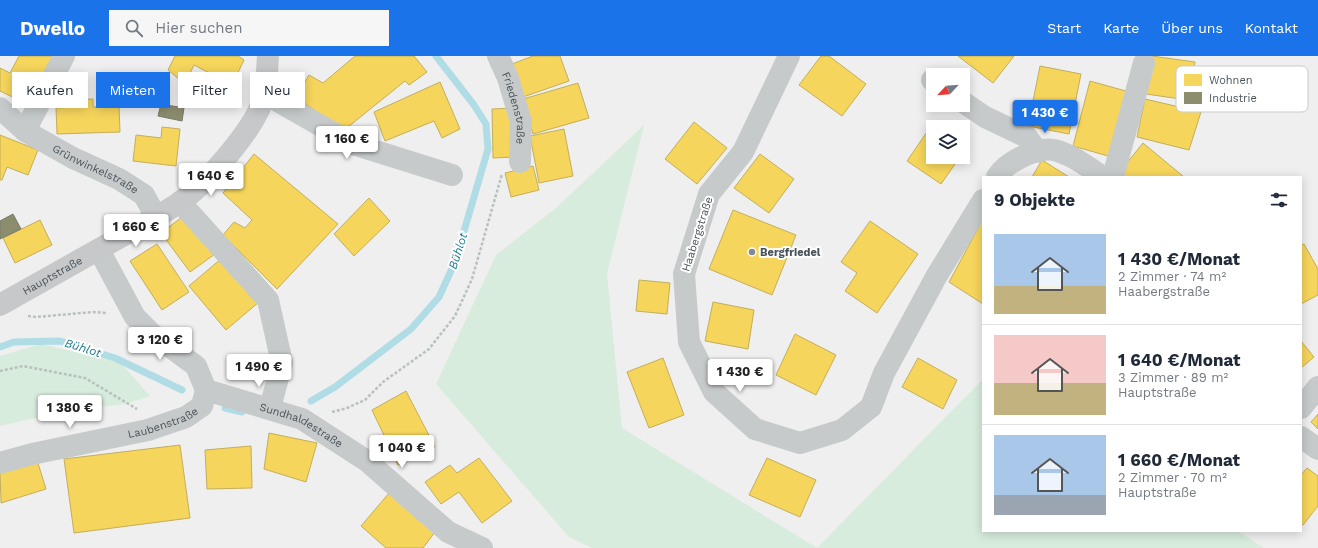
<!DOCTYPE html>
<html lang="de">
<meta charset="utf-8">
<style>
body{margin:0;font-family:"Work Sans",sans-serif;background:#f6f6f7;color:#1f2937;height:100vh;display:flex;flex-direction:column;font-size:15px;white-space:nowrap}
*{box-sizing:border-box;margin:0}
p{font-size:13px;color:#747a83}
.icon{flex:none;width:22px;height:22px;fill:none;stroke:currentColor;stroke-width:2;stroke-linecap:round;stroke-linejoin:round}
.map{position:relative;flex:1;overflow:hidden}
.details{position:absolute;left:982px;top:120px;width:320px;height:356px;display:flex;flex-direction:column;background:#fff;border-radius:0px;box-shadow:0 2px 10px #0003}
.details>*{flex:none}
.top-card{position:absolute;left:12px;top:16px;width:380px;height:36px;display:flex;gap:8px}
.needle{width:26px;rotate:244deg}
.fabs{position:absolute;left:926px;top:12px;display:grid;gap:8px}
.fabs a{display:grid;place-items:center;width:44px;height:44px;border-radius:0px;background:#fff;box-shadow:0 2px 10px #0003;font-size:20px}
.price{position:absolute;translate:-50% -34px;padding:0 9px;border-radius:4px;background:#fff;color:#222;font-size:13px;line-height:26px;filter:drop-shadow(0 1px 2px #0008)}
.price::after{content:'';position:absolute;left:50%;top:24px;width:12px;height:9px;margin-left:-6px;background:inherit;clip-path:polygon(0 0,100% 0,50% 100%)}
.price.current{background:#1a73e8;color:#fff}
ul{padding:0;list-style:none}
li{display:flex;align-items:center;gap:12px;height:100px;padding:0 12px}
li+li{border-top:1px solid #e0e1e3}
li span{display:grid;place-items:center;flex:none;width:112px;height:80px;border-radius:0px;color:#555}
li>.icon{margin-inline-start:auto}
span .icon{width:48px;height:48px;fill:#fffc;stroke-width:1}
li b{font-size:17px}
h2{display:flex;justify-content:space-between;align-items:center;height:48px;padding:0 12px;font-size:17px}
.tag{padding:0 14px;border-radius:0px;background:#fff;box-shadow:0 2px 10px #0003;font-size:14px;line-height:36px}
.tag.current{background:#1a73e8;color:#fff}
header{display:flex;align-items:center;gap:24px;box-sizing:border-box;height:56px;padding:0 20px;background:#1a73e8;color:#fff}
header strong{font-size:19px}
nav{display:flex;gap:22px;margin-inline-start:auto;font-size:14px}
.search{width:280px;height:36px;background:#f6f6f7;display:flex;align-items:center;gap:10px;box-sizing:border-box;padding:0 14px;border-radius:0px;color:#747a83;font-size:15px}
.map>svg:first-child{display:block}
.green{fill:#d7ecdd}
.homes{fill:#f6d55c;stroke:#c2ae5b}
.industry{fill:#8c8c6e;stroke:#787b68}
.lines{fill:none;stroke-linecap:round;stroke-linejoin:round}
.stream{stroke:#b0dce5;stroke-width:7}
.path{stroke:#b7c1be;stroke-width:2.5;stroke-dasharray:3 2;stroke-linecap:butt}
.minor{stroke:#c7cacb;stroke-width:22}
.major{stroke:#c6c8ca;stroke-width:22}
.poi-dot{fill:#83898e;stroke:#fff;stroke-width:1.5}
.labels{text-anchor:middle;stroke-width:4;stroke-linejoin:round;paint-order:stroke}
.street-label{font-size:11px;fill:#495259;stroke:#fff}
.poi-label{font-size:11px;font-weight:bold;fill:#495259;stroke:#fff;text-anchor:start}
.water-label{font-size:12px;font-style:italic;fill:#1d7d90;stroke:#fff}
.key{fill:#fff;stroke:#c8cbcd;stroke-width:1}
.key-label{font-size:11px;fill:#495259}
</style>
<header>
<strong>Dwello</strong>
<div class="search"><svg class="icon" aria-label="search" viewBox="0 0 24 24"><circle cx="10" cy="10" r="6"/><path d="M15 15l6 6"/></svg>Hier suchen</div>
<nav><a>Start</a><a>Karte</a><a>Über uns</a><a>Kontakt</a></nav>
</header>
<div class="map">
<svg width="1318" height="492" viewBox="0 0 1318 492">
<rect width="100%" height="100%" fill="#f0efef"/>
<path class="green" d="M644,69L607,218L622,372L817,492L983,323V475H1238L1264,492H592L569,481L436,328L496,199L556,152Z
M41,288L120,306L150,340L125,348L66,355L0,370V300Z"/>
<path class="homes" d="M19,0H54L29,49L0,35V12L10,17Z
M175,0H238L244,4L232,29L194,9L185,28L168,14Z
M355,0H414L427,16L409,29L405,25L343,75L296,41L309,19L323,27Z
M533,0H560L569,25L523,41L512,8Z
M821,0H829L866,28L842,60L799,29Z
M958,0H1014L993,27Z
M1152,0L1195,6L1188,44L1146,38Z
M1040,10L1081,18L1069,78L1028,70Z
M1090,25L1133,37L1115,102L1073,90Z
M440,26L460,73L442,82L434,65L385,85L374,56Z
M578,27L589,62L533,78L523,43Z
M93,43V51L119,50L120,76L57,78L56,52L75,51L74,44Z
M1145,43L1201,56L1189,94L1137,81Z
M512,52L514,101L493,102L492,53Z
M694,66L727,92L697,128L665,103Z
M162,71L180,73L176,110L133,105L136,79L161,82Z
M564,73L573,120L539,127L530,80Z
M929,73L933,76V101H960L941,128L907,105Z
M0,79L38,94L28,119L7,111L2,124H0Z
M1143,87L1184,121H1122L1118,118Z
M254,98L338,168L277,233L223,179L234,166L245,172L252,164L223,137Z
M760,98L794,123L769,157L734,132Z
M1042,104L1069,121H1032Z
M533,110L539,134L511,141L505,117Z
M369,142L390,165L354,200L334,178Z
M733,154L796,179L772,239L709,213Z
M186,158L215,198L190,216L161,177Z
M983,163V248L949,226Z
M40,164L52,189L15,207L3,182Z
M870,165L918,198L877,257L845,235L857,217L841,206Z
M157,188L189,236L162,254L130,205Z
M1304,188L1318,213V239L1301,248V189Z
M222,202L259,246L226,274L189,230Z
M639,224L670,227L667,258L636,255Z
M713,246L754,254L748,293L705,285Z
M795,278L836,299L816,339L776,319Z
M1301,285L1314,301L1301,312Z
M663,302L684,359L649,372L627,316Z
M918,302L957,324L943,353L902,331Z
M406,335L435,391L398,409L372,354Z
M1318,358V373L1311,366Z
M269,377L317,387L306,426L264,413Z
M180,389L190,462L74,477L64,403Z
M251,390L252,432L207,433L205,394Z
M479,402L512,445L482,467L459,436L441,448L425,426L450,409L457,417Z
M767,402L816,424L800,461L749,439Z
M37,404L46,433L1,447L0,415Z
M1307,412L1318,420V450L1303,469L1301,468V419Z
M390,436L435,476L423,492H386L361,470Z"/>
<path class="industry" d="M161,48L184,52L182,65L158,60Z
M13,158L21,173L0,183V165Z"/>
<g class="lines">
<path class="stream" d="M0,291L14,286L60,285L115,302L182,334
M311,345L335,331L411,273L439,241L455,206L488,93L486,68L474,49L436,0
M225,352L242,356"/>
<path class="path" d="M28,260L36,261L93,256L107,257
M0,315L23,310L85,322L137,353
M332,356L347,352L365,344L383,326L429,293L455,260L472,223L502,118"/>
<g class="minor">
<path id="s1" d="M498,0L508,22L521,66L520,106"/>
<path d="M789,0L743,96L709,138L684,218L689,286L714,336L755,373L800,387L842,374L871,351L884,317L936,221L983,144"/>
<path d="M932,24L933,25"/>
<path d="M265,38L353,88L452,119"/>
<path d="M963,46L985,61L1027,81L1038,96"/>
<path id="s2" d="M0,52L25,75L73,102L119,123L144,139L156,161"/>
<path d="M25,75L64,0"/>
<path d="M997,121C1006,106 1036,91 1054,94C1071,98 1088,111 1103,121"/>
<path d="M1113,121L1144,7"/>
<path d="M180,146L268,244L282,307L270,352"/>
<path id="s3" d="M206,334L302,363L367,405L448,476L482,492"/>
<path d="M1301,352L1318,331"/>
<path d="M1301,381L1318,393"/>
<path id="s4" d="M0,407L32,398L148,374L186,361L202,350L206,334L196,310L151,277L135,261L99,194"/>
</g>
<path class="major" id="s5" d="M0,249L156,161C164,156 172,152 180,146C207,127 258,70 265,37C267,25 267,12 268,0"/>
</g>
<circle class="poi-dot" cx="752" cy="196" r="4"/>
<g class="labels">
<g class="street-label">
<text dy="4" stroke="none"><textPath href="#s1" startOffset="55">Friedenstraße</textPath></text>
<text dy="4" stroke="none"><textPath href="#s2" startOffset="114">Grünwinkelstraße</textPath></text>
<text transform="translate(697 178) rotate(-72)" y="4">Haabergstraße</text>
<text dy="4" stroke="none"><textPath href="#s5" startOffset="60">Hauptstraße</textPath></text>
<text dy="4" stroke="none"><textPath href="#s4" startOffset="168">Laubenstraße</textPath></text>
<text dy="4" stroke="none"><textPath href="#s3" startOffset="102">Sundhaldestraße</textPath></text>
</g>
<g class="poi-label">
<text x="760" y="200">Bergfriedel</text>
</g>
<g class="water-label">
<text transform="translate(458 195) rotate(-72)" y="4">Bühlot</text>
<text transform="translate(83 292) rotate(17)" y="4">Bühlot</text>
</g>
</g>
<rect x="1176" y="10" width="132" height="46" rx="6" class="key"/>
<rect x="1184" y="18" width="18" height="12" fill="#f6d55c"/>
<rect x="1184" y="36" width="18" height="12" fill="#8c8c6e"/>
<g class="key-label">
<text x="1209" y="28">Wohnen</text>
<text x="1209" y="46">Industrie</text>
</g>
</svg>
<div class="fabs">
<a><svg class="needle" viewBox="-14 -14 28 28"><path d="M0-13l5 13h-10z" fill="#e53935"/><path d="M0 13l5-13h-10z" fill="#747a83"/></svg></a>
<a><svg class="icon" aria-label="layers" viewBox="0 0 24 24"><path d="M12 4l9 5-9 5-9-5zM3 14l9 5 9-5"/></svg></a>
</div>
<b class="price current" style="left:1045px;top:78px">1 430 €</b>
<b class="price" style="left:347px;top:104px">1 160 €</b>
<b class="price" style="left:211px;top:141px">1 640 €</b>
<b class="price" style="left:136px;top:192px">1 660 €</b>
<b class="price" style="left:160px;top:305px">3 120 €</b>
<b class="price" style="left:259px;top:332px">1 490 €</b>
<b class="price" style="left:740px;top:337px">1 430 €</b>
<b class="price" style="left:70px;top:373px">1 380 €</b>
<b class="price" style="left:402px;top:413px">1 040 €</b>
<div class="top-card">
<a class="tag">Kaufen</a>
<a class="tag current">Mieten</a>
<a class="tag">Filter</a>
<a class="tag">Neu</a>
</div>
<section class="details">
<h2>9 Objekte<svg class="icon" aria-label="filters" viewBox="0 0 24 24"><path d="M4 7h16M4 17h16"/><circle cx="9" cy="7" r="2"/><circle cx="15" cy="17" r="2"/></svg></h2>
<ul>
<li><span style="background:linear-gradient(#a9c7e8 65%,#c2b280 0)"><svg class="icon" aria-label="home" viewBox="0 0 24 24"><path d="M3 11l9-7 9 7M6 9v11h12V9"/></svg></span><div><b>1 430 €/Monat</b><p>2 Zimmer · 74 m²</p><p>Haabergstraße</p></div></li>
<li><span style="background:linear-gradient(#f6c9c9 60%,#c2b280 0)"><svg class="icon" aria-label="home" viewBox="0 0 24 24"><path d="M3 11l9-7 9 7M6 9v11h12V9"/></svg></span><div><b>1 640 €/Monat</b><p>3 Zimmer · 89 m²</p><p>Hauptstraße</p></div></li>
<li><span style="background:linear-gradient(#a9c7e8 75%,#9aa5b1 0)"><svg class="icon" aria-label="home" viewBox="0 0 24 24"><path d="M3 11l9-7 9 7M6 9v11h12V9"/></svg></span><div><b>1 660 €/Monat</b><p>2 Zimmer · 70 m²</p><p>Hauptstraße</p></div></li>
</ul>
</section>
</div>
